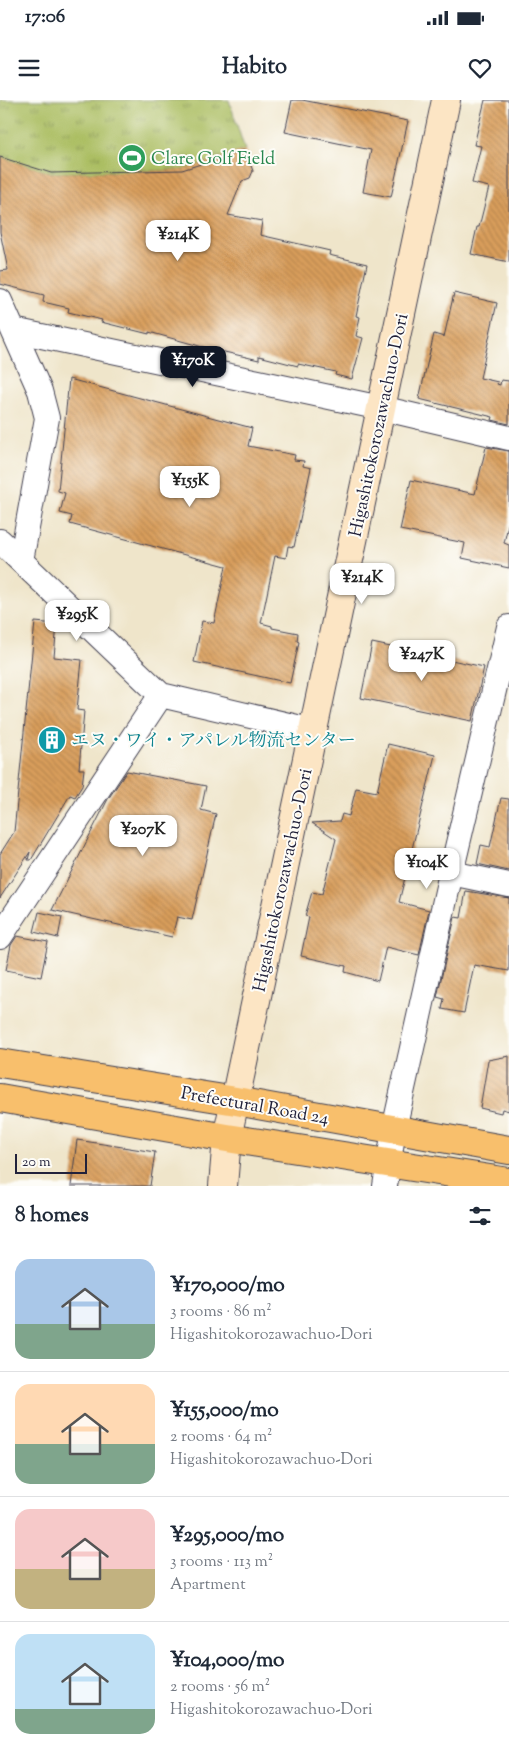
<!DOCTYPE html>
<meta charset="utf-8">
<style>
body{margin:0;font-family:"Sorts Mill Goudy","Noto Serif JP",serif;background:#f2f2f3;color:#1f2937;height:100vh;display:flex;flex-direction:column;font-size:19px;white-space:nowrap}
*{box-sizing:border-box;margin:0}
p{font-size:16px;color:#747a83}
.icon{flex:none;width:28px;height:28px;fill:none;stroke:currentColor;stroke-width:2;stroke-linecap:round;stroke-linejoin:round}
.map{position:relative;height:1086px;overflow:hidden}
.sheet{display:flex;flex-direction:column;background:#fff;flex:1}
.sheet>*{flex:none}
.scale{position:absolute;left:15px;bottom:12px;width:72px;box-sizing:border-box;padding-left:5px;border:2px solid #22223b;border-top:0;font-size:14px;line-height:18px;white-space:nowrap;color:#22223b;-webkit-text-stroke:4px #fdfcf7;paint-order:stroke}
.price{position:absolute;translate:-50% -42px;padding:0 11px;border-radius:10px;background:#fff;color:#222;font-size:16px;line-height:32px;filter:drop-shadow(0 1px 2px #0008)}
.price::after{content:'';position:absolute;left:50%;top:30px;width:15px;height:11px;margin-left:-8px;background:inherit;clip-path:polygon(0 0,100% 0,50% 100%)}
.price.active{background:#111827;color:#fff}
ul{padding:0;list-style:none}
li{display:flex;align-items:center;gap:15px;height:125px;padding:0 15px}
li+li{border-top:1px solid #e0e1e3}
li span{display:grid;place-items:center;flex:none;width:140px;height:100px;border-radius:15px;color:#555}
li>.icon{margin-inline-start:auto}
span .icon{width:60px;height:60px;fill:#fffc;stroke-width:1}
li b{font-size:21px}
h2{display:flex;justify-content:space-between;align-items:center;height:60px;padding:0 15px;font-size:21px}
.status{display:flex;justify-content:space-between;align-items:center;height:35px;padding:0 25px;background:#fff;direction:ltr}
.status svg{height:14px;fill:currentColor}
header{display:flex;justify-content:space-between;align-items:center;height:65px;padding:0 15px;background:#fff;font-size:22px;font-weight:700}
.map>svg:first-child{display:block}
.grass{fill:url(#grass-tufts);stroke:#66704e}
.building{fill:url(#building-back-hatch)}
.lines{fill:none;stroke-linecap:round;stroke-linejoin:round}
.street-casing{stroke:#413f50;stroke-width:26}
.secondary-casing{stroke:#413f50;stroke-width:30}
.primary-casing{stroke:#413f50;stroke-width:30}
.street{stroke:#fff;stroke-width:24}
.secondary{stroke:#fce5c4;stroke-width:28}
.primary{stroke:#f8bf6c;stroke-width:28}
.labels{text-anchor:middle;stroke-width:4;stroke-linejoin:round;paint-order:stroke}
.leisure-label{font-size:18px;fill:#27864d;stroke:#fdfcf7;text-anchor:start}
.street-label{font-size:18px;fill:#22223b;stroke:#fdfcf7}
.culture-label{font-size:18px;fill:#0d838f;stroke:#fdfcf7;text-anchor:start}
</style>
<div class="status"><b>17:06</b><svg viewBox="0 0 49 12"><path d="M0 12V9h3v3zM5 12V6h3v6zM10 12V3h3v9zM15 12V0h3v12zM26 1h20v11H26zM47 4h2v5h-2z"/></svg></div>
<header><svg class="icon" aria-label="menu" viewBox="0 0 24 24"><path d="M4 6h16M4 12h16M4 18h16"/></svg>Habito<svg class="icon" aria-label="heart" viewBox="0 0 24 24"><path d="M12 20l-8-8c-3-5 5-10 8-4 3-6 11-1 8 4z"/></svg></header>
<div class="map">
<svg width="509" height="1086" viewBox="0 0 509 1086">
<defs>
<pattern id="grass-tufts" width="24" height="20" patternUnits="userSpaceOnUse" patternTransform="scale(1.25)"><rect width="24" height="20" fill="#abbe62"/><path d="M3 7l-1-3M5 7V3M7 7l1-3M15 17l-1-3M17 17v-4M19 17l1-3" fill="none" stroke="#8b9a52"/></pattern>
<pattern id="building-back-hatch" width="6" height="6" patternUnits="userSpaceOnUse" patternTransform="scale(1.25)"><rect width="6" height="6" fill="#d99e5b"/><path d="M-1 5l2 2M0 0l6 6M5-1l2 2" fill="none" stroke="#b0804c"/></pattern>
</defs>
<rect width="100%" height="100%" fill="#fdfcf7"/>
<filter id="ink" filterUnits="userSpaceOnUse"><feTurbulence type="fractalNoise" baseFrequency=".02" numOctaves="2"/><feDisplacementMap in="SourceGraphic" scale="10" xChannelSelector="R" yChannelSelector="G"/><feConvolveMatrix kernelMatrix="1 2 1 2 8 2 1 2 1" color-interpolation-filters="sRGB"/></filter>
<filter id="wash" filterUnits="userSpaceOnUse"><feTurbulence type="fractalNoise" baseFrequency=".0096" numOctaves="4" result="noise"/><feDisplacementMap in="SourceGraphic" scale="20" xChannelSelector="R" yChannelSelector="G"/><feGaussianBlur stdDeviation="1.12" result="paint"/><feColorMatrix in="noise" values="0 0 0 0 0 0 0 0 0 0 0 0 0 0 0 0 0 1.4 0 .05"/><feComposite in="paint" operator="in"/></filter>
<g filter="url(#wash)">
<rect width="100%" height="100%" fill="#efe5ca"/>
<path class="grass" d="M0,0H229L245,50L182,70L51,73L0,57Z"/>
<g id="blocks">
<path class="building" d="M292,0H302L408,21L391,97L363,92L371,50L285,32Z
M485,0H509V162L471,154L477,127H479L489,87L472,83L481,46L474,45Z
M245,50L253,71L250,78L242,81L228,115L262,121L260,135L330,151L329,155L367,164L356,216L360,217L356,236L363,238L352,279L335,275L336,272L298,264V266L259,256V260L203,247L149,232V234L101,222L102,220L68,212L69,208L43,202L44,195L0,184V171L8,170L0,132V57L51,73L182,70Z
M454,193L497,203L480,278L498,282L497,284L500,285L501,280L509,281V324L492,320L493,317L419,299L434,234L444,237Z
M69,279L252,328L248,346L295,355L294,360L304,361L303,366L311,368L294,447L288,446L286,458L275,456L261,523L272,526V528L298,533L297,541L299,542L290,583L194,562L202,521L214,523L226,466L70,424L72,416L60,413L65,393L58,391Z
M486,347L509,351V421L504,443L509,445V468L462,458L465,443L400,430L411,380L475,394Z
M35,522L57,524L54,557L82,560L77,610L84,611L79,669H84L82,686L75,697L70,695L31,760H28L30,752L0,798V754L14,732Z
M372,543L484,567L472,621L361,598Z
M388,644L435,655L399,802L429,810L419,855L386,847L378,881L345,872L346,866L301,856L309,817L305,816L312,792L322,794L336,739L312,723L340,721L342,714L349,716L356,688L377,692Z
M127,671L206,686L201,710L216,714L192,820L177,817L172,837L52,810L108,699Z
M501,698L509,699V771L477,764L481,745L490,747Z
M466,791L509,798V871L474,865L464,913L442,909L444,899L437,897L455,817L461,818Z
M39,812L62,817L58,838L34,832Z
M17,836L48,842L41,877L6,870L11,845Z
M509,956V1011L502,1009L501,1013L480,1008L488,960Z
M77,1040L155,1052L150,1086H71Z"/>
</g>
</g>
<g filter="url(#ink)">
<use href="#blocks" fill-opacity="0" stroke="#413f50" stroke-width="1"/>
<g class="lines">
<defs>
<path id="street" d="M0,201L40,291L47,318L21,461
M13,230L381,308L509,338
M0,441L161,595L314,631
M451,773L509,785
M0,837L161,595
M385,1086L394,1029L451,773L509,527"/>
<path id="secondary" d="M223,1086L227,1038L446,0"/>
<path id="primary" d="M0,963L236,1001L509,1050
M0,998L227,1038L509,1082"/>
</defs>
<use href="#street" class="street-casing"/>
<use href="#secondary" class="secondary-casing"/>
<use href="#primary" class="primary-casing"/>
<use href="#street" class="street"/>
<use href="#secondary" class="secondary"/>
<use href="#primary" class="primary"/>
</g>
</g>
<defs>
<symbol id="stadium-disc" viewBox="-11 -11 22 22"><circle r="9.5" fill="#2e9e5b" stroke="#fdfcf7"/><path d="M0-5a6.5 5 0 1 0 0 10a6.5 5 0 1 0 0-10ZM-3.5-1.8h7v3.6h-7Z" fill="#fff"/></symbol>
<symbol id="building-disc" viewBox="-11 -11 22 22"><circle r="9.5" fill="#0f9aa8" stroke="#fdfcf7"/><path d="M-4-6H4V6H1V3H-1V6H-4ZM-2.5-4.3h1.7v1.8h-1.7ZM.8-4.3h1.7v1.8H.8ZM-2.5-1h1.7V.8h-1.7ZM.8-1h1.7V.8H.8Z" fill="#fff"/></symbol>
</defs>
<g fill-rule="evenodd">
<use href="#stadium-disc" x="116" y="42" width="32" height="32"/>
<use href="#building-disc" x="36" y="624" width="32" height="32"/>
</g>
<g class="labels">
<g class="leisure-label">
<text x="151" y="64">Clare Golf Field</text>
</g>
<g class="street-label">
<text transform="translate(378 325) rotate(-78)" y="6">Higashitokorozawachuo-Dori</text>
<text transform="translate(282 780) rotate(-78)" y="6">Higashitokorozawachuo-Dori</text>
<text transform="translate(255 1005) rotate(10)" y="6">Prefectural Road 24</text>
</g>
<g class="culture-label">
<text x="71" y="646">エヌ・ワイ・アパレル物流センター</text>
</g>
</g>
</svg>
<div class="scale">20 m</div>
<b class="price" style="left:178px;top:162px">¥214K</b>
<b class="price active" style="left:193px;top:288px">¥170K</b>
<b class="price" style="left:190px;top:408px">¥155K</b>
<b class="price" style="left:362px;top:505px">¥214K</b>
<b class="price" style="left:77px;top:542px">¥295K</b>
<b class="price" style="left:422px;top:582px">¥247K</b>
<b class="price" style="left:143px;top:757px">¥207K</b>
<b class="price" style="left:427px;top:790px">¥104K</b>
</div>
<section class="sheet">
<h2>8 homes<svg class="icon" aria-label="filters" viewBox="0 0 24 24"><path d="M4 7h16M4 17h16"/><circle cx="9" cy="7" r="2"/><circle cx="15" cy="17" r="2"/></svg></h2>
<ul>
<li><span style="background:linear-gradient(#a9c7e8 65%,#7fa58c 0)"><svg class="icon" aria-label="home" viewBox="0 0 24 24"><path d="M3 11l9-7 9 7M6 9v11h12V9"/></svg></span><div><b>¥170,000/mo</b><p>3 rooms · 86 m²</p><p>Higashitokorozawachuo-Dori</p></div></li>
<li><span style="background:linear-gradient(#ffd9b3 60%,#7fa58c 0)"><svg class="icon" aria-label="home" viewBox="0 0 24 24"><path d="M3 11l9-7 9 7M6 9v11h12V9"/></svg></span><div><b>¥155,000/mo</b><p>2 rooms · 64 m²</p><p>Higashitokorozawachuo-Dori</p></div></li>
<li><span style="background:linear-gradient(#f6c9c9 60%,#c2b280 0)"><svg class="icon" aria-label="home" viewBox="0 0 24 24"><path d="M3 11l9-7 9 7M6 9v11h12V9"/></svg></span><div><b>¥295,000/mo</b><p>3 rooms · 113 m²</p><p>Apartment</p></div></li>
<li><span style="background:linear-gradient(#bfe0f5 75%,#7fa58c 0)"><svg class="icon" aria-label="home" viewBox="0 0 24 24"><path d="M3 11l9-7 9 7M6 9v11h12V9"/></svg></span><div><b>¥104,000/mo</b><p>2 rooms · 56 m²</p><p>Higashitokorozawachuo-Dori</p></div></li>
</ul>
</section>
